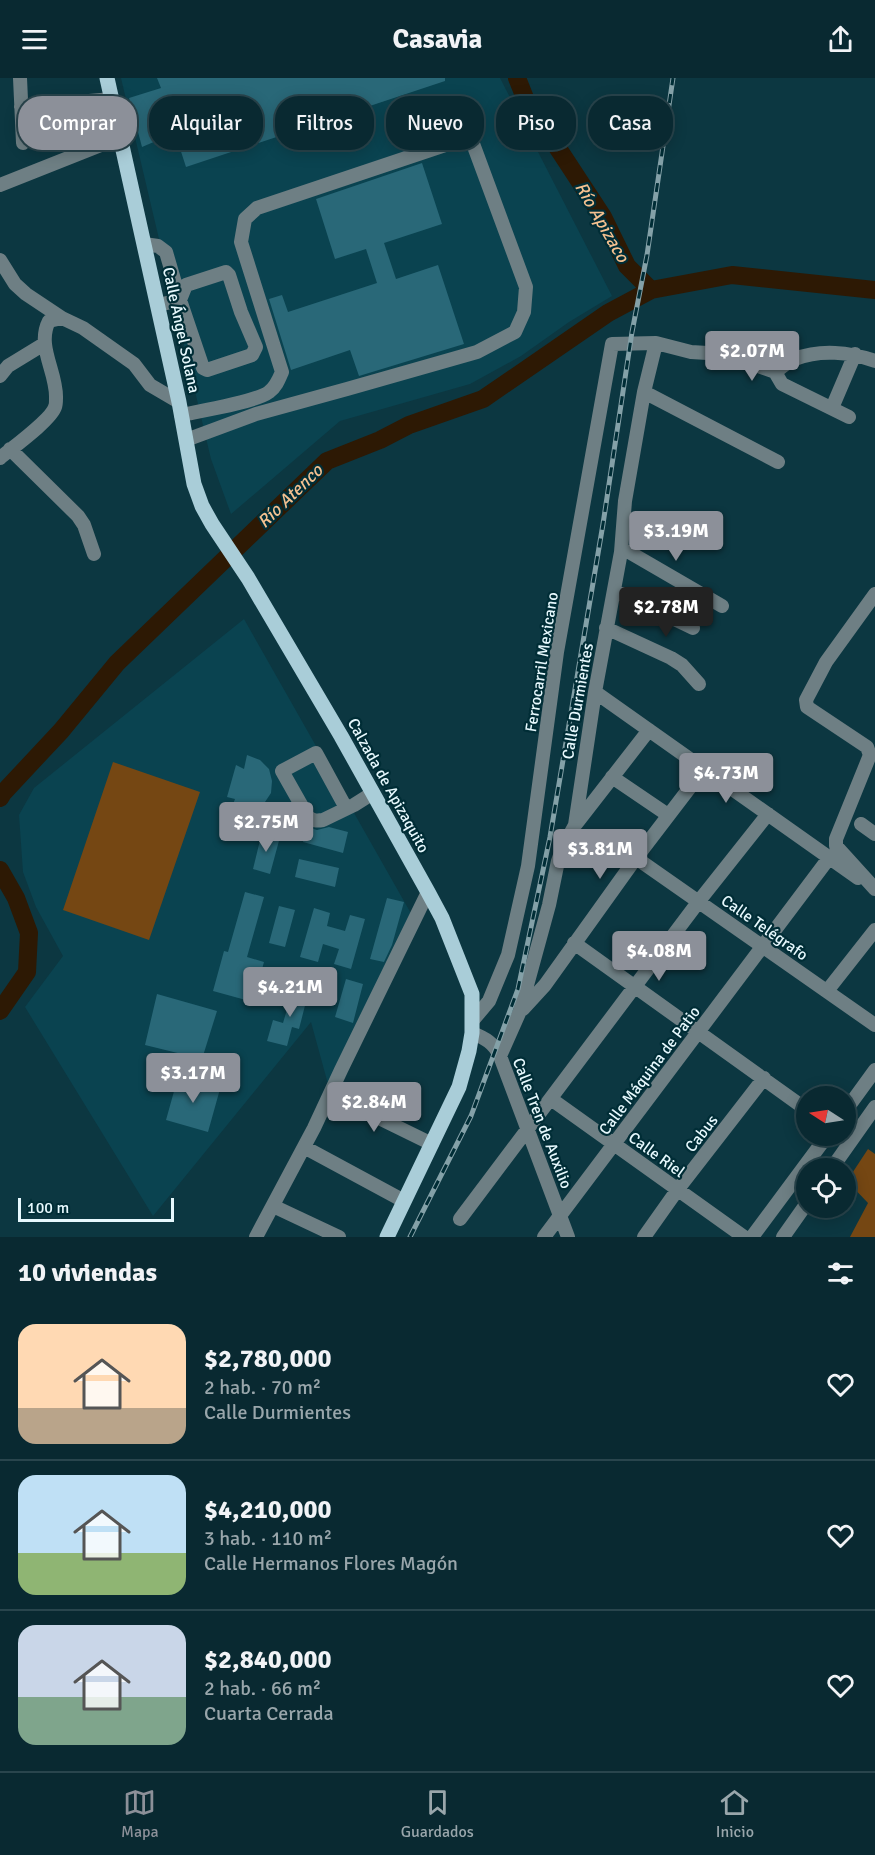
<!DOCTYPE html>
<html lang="es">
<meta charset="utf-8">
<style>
body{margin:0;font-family:Signika,sans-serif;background:#17353d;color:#f1f3f6;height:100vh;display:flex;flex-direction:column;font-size:22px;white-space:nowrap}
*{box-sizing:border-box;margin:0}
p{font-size:20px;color:#99a6ab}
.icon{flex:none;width:33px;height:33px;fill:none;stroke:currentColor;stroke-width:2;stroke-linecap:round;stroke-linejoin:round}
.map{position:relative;height:1159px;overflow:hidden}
.details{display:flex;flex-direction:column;background:#092931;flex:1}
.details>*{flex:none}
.banner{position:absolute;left:18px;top:18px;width:840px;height:54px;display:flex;gap:12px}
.needle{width:39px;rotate:282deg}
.buttons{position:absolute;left:796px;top:1008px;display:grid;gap:12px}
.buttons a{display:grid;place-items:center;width:60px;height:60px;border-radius:50%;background:#092931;box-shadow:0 3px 15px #0003,0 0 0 2px #29454d;font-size:30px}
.scale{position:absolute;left:18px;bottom:15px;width:156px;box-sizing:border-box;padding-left:6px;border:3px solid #e7f9fe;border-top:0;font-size:16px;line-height:21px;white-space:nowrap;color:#e7f9fe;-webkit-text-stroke:4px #002d36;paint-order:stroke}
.price{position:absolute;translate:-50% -51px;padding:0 14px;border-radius:6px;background:#8c9099;color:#fff;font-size:20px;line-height:39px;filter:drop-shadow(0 2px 3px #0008)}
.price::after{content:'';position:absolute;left:50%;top:36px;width:18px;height:14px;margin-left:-9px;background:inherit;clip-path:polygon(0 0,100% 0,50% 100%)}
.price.on{background:#222;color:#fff}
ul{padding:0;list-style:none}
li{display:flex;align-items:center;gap:18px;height:150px;padding:0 18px}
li+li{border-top:2px solid #29454d}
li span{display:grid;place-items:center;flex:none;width:168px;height:120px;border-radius:18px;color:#555}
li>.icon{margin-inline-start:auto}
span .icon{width:72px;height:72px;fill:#fffc;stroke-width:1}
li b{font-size:26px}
h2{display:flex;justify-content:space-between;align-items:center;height:72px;padding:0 18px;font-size:26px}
.pill{padding:0 21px;border-radius:24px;background:#092931;box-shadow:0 3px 15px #0003,0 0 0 2px #29454d;font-size:21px;line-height:54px}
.pill.on{background:#8c9099;color:#fff}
header{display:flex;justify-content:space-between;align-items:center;height:78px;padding:0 18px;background:#092931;font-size:27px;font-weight:800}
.tabs{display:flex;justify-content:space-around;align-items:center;height:84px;border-top:2px solid #29454d;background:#092931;font-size:16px;color:#99a6ab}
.tabs a{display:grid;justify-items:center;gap:3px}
.tabs .on{color:#8c9099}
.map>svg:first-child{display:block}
.built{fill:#0a4350}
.green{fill:#754713}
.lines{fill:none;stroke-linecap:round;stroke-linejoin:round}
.river{stroke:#2d1904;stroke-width:18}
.building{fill:#296878}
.minor{stroke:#6e7f84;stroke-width:14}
.major{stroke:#a9cdd8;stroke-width:15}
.rail-casing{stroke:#84a1a8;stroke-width:5}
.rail{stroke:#002d36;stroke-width:3;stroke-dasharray:9;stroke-linecap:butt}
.labels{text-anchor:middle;stroke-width:4.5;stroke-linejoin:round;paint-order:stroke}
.street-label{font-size:16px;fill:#e7f9fe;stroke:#002d36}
.water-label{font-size:18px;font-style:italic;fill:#f4c190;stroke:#002d36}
</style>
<header><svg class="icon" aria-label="menu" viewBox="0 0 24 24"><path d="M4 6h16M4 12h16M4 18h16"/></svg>Casavia<svg class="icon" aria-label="share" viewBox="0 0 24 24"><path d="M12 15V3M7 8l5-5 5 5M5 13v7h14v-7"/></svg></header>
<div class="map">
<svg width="875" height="1159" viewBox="0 0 875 1159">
<rect width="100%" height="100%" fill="#0c3741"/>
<path class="built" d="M121,0H500L612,218L569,244L521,278L470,306L340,343L231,436L211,381Z
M244,541L413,839L328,1006L311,944L153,1138L25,929L63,878L36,829L23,794L19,737L34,710Z"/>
<path class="green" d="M113,684L200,714L149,862L63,832Z
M868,1071L875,1076V1159H850L868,1125L847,1103Z"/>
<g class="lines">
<path class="river" d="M517,0L525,20L603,139L627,188L651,212
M0,720L3,715L61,653L117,585L327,383L380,362L409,347L483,321L608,235L651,212L732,197L875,212
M0,792L16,820L29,855L27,894L0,933"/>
</g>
<path class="building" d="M157,0H445V3L186,89L175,55L142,69L129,20L161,10Z
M422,85L442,146L384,165L396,201L438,187L464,266L359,298L350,272L291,292L269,221L282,217L288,234L377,205L366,171L335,181L316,121Z
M247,677L260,682L269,691L272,703L271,715L263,727L251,735L243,736L230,734L235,721L227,719L236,687L244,691Z
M307,749L317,752L329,749L348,754L343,775L303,764Z
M262,754L280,759L270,796L253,791Z
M299,781L339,790L335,809L295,799Z
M245,814L264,819L247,879L264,884L253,924L213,913L224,873L228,874Z
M387,820L404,824L392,867L384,884L370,881Z
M279,828L295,832L285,869L269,865Z
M314,830L330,835L327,848L345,853L350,837L365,841L351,891L334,886L339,871L323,866L318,884L300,879Z
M346,901L363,906L353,945L335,939Z
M294,908L309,912L299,951L292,949L287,968L267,963L273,942L283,945Z
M157,916L217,933L202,981L145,967Z
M178,999L220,1011L208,1054L166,1042Z"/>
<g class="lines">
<path class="minor" d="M20,0L23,65
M21,29L112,21
M0,107L121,59
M144,166L158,168L166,174L180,222L203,290L207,292L252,277L256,269L241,234L229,197L226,194L186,207L180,222L158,227
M0,182L15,206L26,216L62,240
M775,294C781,290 787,284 795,281C820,271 850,274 875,283
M0,298L8,288L44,266
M644,314L778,384
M832,330L855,276
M181,337C200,333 256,324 269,314C276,309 279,301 282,294L241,164L245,141L257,130L466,60L472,63L526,209L524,234L515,254L477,274L347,311L256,336L186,362
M10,371L78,438L84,447L94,476
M0,380C12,370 51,342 55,329C56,327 56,323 56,320C57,294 36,268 49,243L62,240L83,250L134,286L150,307L179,324
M621,474H629L722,528
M614,512L693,550
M875,516L826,584L806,622L807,629L867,669L870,677L836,761V768L875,811
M606,550L671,580L682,587L699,606
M595,614L858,800
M612,699L668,737
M346,730L316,675L282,693L308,739C313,743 317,743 323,742L354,727L373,715
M576,746L649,652
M861,746L875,756
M636,780L875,947
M574,865L807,1032
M827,913L875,852
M523,931L545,907L636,780L704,691
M473,942L489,923L508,877L528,788L557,574L612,266L656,265L691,274L724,276L775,294L782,306L849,339
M472,955C485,960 494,965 500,978L568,1159
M500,978L520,933L549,827L558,783L563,769L575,747L595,614L621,474L625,423L644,314L656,265
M330,1016L432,1066
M551,1021L744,1159
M846,1032L875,992
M304,1069L404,1123
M832,1090L875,1029
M273,1128L339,1159
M460,1141L699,823L768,736
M256,1159L314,1050L341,992L428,814
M544,1159L829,780
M644,1159L678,1111L764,1000
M752,1159L827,1058
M783,1159L807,1125"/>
<path class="major" d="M107,0L179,324L194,406L202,428L212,446L248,500L341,658L428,814L442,840L472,916V955L469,973L459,1009L387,1159"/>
<defs>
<path id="rail" d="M410,1159L471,1038L518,911L550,759L603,446L632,254L647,177L673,0"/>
</defs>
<use href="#rail" class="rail-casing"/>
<use href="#rail" class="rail"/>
</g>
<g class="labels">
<g class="street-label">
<text transform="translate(182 252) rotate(78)" y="6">Calle Ángel Solana</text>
<text transform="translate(541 584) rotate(-81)" y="6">Ferrocarril Mexicano</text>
<text transform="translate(577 623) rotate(-80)" y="6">Calle Durmientes</text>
<text transform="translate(389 707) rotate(61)" y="6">Calzada de Apizaquito</text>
<text transform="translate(765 849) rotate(35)" y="6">Calle Telégrafo</text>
<text transform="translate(649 992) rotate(-53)" y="6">Calle Máquina de Patio</text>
<text transform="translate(543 1045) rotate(69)" y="6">Calle Tren de Auxilio</text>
<text transform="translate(701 1055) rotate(-52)" y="6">Cabus</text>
<text transform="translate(657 1076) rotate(36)" y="6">Calle Riel</text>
</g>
<g class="water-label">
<text transform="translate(602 144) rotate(60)" y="6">Río Apizaco</text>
<text transform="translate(290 418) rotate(-44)" y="6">Río Atenco</text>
</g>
</g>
</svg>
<div class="buttons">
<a><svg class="needle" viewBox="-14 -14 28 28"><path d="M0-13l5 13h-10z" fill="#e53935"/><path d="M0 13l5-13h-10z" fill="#99a6ab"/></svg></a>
<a><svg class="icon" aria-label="locate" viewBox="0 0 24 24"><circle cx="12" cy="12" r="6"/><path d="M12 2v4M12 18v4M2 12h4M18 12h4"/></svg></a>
</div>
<div class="scale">100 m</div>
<b class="price" style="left:752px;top:304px">$2.07M</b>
<b class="price" style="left:676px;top:484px">$3.19M</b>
<b class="price on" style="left:666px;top:560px">$2.78M</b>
<b class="price" style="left:726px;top:726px">$4.73M</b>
<b class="price" style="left:266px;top:775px">$2.75M</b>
<b class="price" style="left:600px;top:802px">$3.81M</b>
<b class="price" style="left:659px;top:904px">$4.08M</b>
<b class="price" style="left:290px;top:940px">$4.21M</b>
<b class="price" style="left:193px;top:1026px">$3.17M</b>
<b class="price" style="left:374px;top:1055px">$2.84M</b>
<div class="banner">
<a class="pill on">Comprar</a>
<a class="pill">Alquilar</a>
<a class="pill">Filtros</a>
<a class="pill">Nuevo</a>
<a class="pill">Piso</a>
<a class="pill">Casa</a>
</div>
</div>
<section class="details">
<h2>10 viviendas<svg class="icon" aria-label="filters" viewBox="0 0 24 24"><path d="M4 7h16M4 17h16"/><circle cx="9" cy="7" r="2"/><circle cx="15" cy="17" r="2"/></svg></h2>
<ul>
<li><span style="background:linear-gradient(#ffd9b3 70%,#b9a48a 0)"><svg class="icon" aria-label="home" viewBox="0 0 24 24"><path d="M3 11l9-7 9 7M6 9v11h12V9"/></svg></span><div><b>$2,780,000</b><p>2 hab. · 70 m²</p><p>Calle Durmientes</p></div><svg class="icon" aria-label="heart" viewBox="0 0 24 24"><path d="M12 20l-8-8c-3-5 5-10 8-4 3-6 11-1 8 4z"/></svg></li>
<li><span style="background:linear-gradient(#bfe0f5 65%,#8fb573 0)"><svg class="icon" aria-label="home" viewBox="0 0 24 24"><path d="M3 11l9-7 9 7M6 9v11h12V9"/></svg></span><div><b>$4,210,000</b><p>3 hab. · 110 m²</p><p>Calle Hermanos Flores Magón</p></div><svg class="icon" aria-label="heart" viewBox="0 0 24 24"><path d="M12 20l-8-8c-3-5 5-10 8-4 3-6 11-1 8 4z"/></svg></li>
<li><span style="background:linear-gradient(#c9d6e8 60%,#7fa58c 0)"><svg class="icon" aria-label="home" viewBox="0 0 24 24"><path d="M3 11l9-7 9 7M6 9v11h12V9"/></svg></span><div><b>$2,840,000</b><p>2 hab. · 66 m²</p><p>Cuarta Cerrada</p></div><svg class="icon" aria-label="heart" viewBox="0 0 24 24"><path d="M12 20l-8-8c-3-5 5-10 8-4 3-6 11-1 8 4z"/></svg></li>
</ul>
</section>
<nav class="tabs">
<a class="on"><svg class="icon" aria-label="map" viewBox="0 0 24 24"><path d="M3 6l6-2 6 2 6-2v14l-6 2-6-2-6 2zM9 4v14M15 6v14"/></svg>Mapa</a>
<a><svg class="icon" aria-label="saved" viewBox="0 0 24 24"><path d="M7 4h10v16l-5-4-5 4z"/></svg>Guardados</a>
<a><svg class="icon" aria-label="home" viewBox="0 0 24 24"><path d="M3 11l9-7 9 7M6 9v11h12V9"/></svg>Inicio</a>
</nav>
